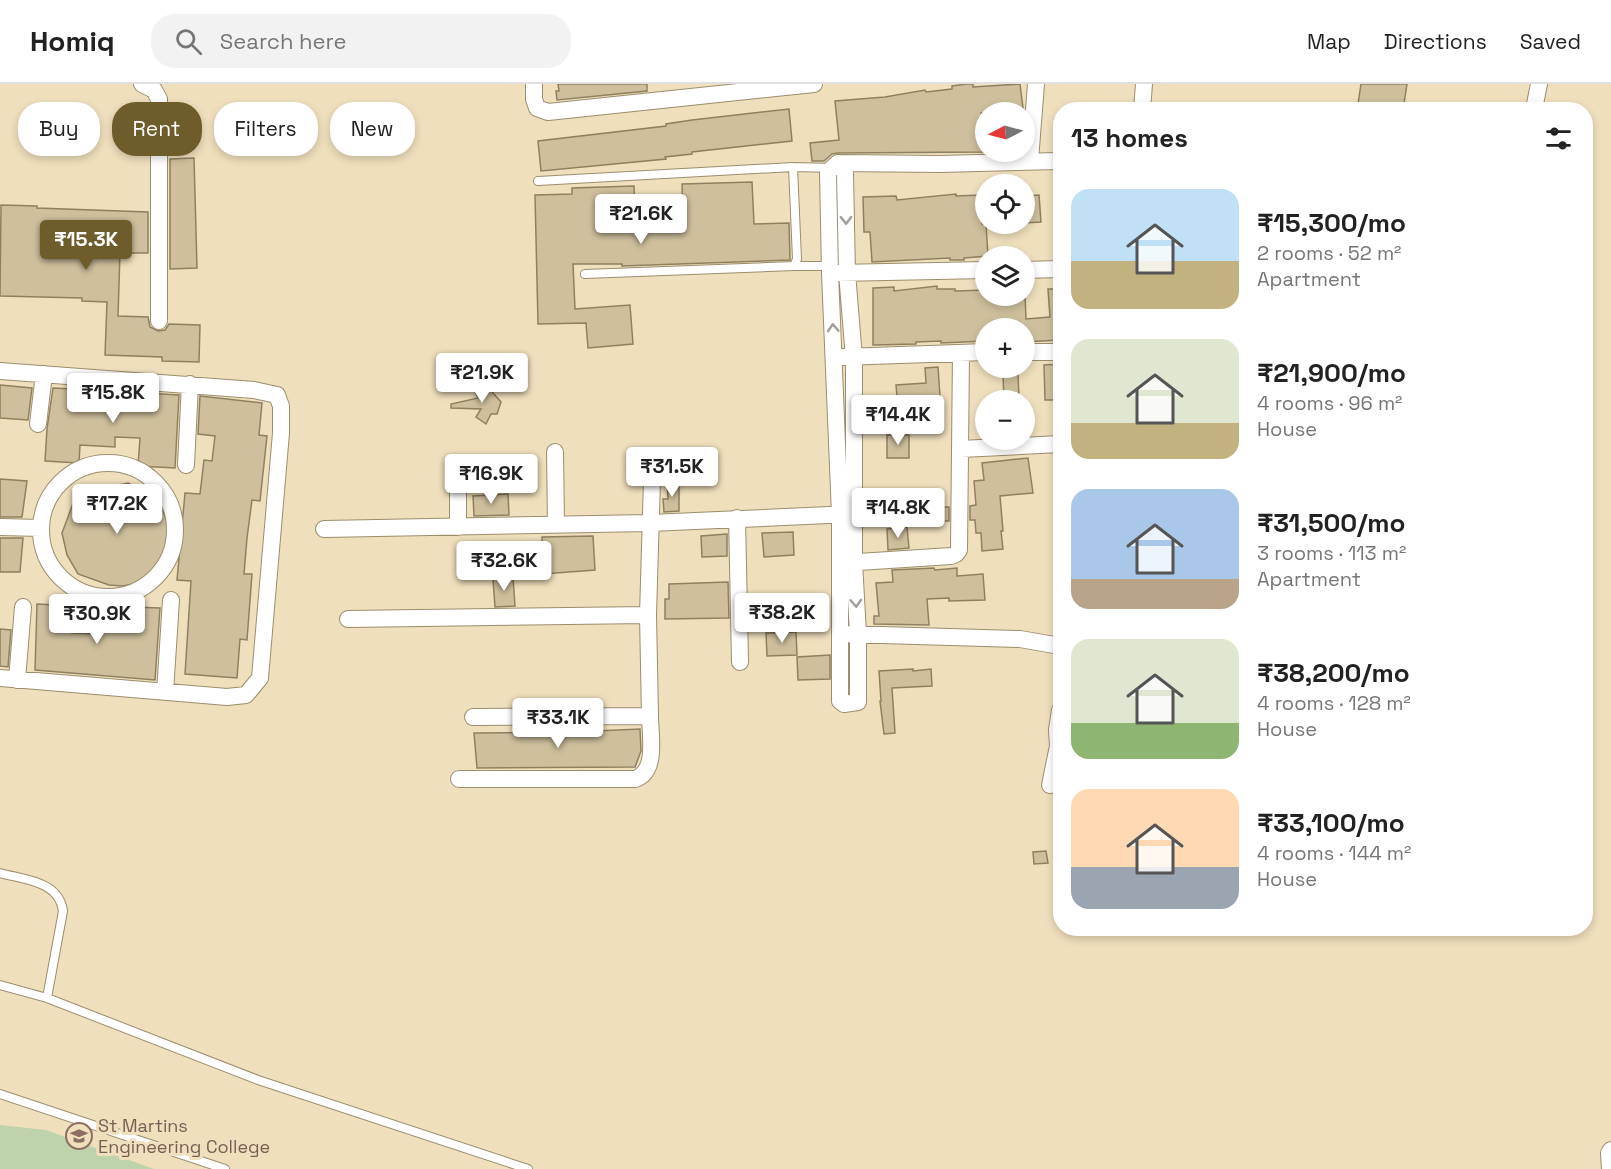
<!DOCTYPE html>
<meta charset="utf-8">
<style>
body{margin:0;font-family:"Space Grotesk",sans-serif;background:#f2f2f2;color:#222;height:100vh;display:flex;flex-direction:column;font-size:22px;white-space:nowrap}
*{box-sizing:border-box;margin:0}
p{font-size:20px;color:#767676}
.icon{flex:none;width:33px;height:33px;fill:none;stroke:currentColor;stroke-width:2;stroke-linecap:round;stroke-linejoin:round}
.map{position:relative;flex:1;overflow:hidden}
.panel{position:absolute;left:1053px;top:18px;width:540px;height:834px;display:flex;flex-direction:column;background:#fff;border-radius:24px;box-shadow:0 3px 9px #0003}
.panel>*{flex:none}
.banner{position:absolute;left:18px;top:18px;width:570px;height:54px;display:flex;gap:12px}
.needle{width:39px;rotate:264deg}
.buttons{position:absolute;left:975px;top:18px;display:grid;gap:12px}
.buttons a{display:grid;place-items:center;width:60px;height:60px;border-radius:50%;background:#fff;box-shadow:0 3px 9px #0003;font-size:30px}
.price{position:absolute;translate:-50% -51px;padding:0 14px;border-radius:6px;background:#fff;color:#222;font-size:20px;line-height:39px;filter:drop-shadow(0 2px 3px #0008)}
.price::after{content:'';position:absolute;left:50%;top:36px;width:18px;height:14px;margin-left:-9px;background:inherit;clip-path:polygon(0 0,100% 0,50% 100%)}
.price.on{background:#6e5c2a;color:#fff}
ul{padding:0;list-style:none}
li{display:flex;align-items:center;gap:18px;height:150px;padding:0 18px}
li span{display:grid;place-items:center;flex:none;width:168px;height:120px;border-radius:18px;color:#555}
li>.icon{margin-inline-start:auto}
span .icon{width:72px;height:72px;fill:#fffc;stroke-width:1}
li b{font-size:26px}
h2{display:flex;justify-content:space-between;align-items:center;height:72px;padding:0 18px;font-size:26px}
.pill{padding:0 21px;border-radius:24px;background:#fff;box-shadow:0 3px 9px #0003;font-size:21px;line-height:54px}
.pill.on{background:#6e5c2a;color:#fff}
header{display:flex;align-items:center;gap:36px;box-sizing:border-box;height:84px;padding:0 30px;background:#fff;border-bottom:2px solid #e0e0e0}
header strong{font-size:28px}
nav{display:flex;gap:33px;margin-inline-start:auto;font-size:21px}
.search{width:420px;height:54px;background:#f2f2f2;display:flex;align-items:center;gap:15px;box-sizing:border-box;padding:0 21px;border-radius:24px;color:#767676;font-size:22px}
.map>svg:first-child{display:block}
.green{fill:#bed3ab}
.building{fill:#cfbf9d;stroke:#8f8060;stroke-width:1.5}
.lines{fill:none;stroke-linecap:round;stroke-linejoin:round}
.service-casing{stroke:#9c8d6d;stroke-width:10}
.minor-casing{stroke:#9c8d6d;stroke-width:18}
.service{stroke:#fff;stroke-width:8}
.minor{stroke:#fff;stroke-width:16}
.oneway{stroke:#a19e98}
.labels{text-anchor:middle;stroke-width:6;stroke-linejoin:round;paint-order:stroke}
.education-label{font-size:18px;fill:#785e54;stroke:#f0dfbd;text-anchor:start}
</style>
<header>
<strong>Homiq</strong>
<div class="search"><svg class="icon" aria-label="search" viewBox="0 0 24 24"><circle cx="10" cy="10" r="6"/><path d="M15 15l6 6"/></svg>Search here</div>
<nav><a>Map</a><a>Directions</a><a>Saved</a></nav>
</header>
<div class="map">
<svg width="1611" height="1085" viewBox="0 0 1611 1085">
<rect width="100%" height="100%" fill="#f0dfbd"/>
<path class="green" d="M0,1041L46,1046L154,1085H0Z"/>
<path class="building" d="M558,0H647V7L557,16L556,7H559Z
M967,0H973V3L1020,0L1023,24L981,29L986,68L838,69L832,70L824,77H812L810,59L839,56L835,17L885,13L925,6L926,8L952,5V2Z
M1361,0H1407L1403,26L1358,20Z
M789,25L792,57L692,68V70L665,73L666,75L541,87L538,57L666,42V40L692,36Z
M194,74L197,184L170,185V75Z
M752,98L754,140L789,139L790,176L622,182V180H573L575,225L630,221L633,260L588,264L586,239L538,240L535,111L572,110V104L634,102L635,132L683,131L682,100Z
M956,110V112L981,111L982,140H986L988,172L964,174V176H950V174L872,178L870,148H864L863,113L896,112L897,116Z
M1039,111L1041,138L1024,139V112Z
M1,121L37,122V124L148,128V169H120L118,232L148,233L150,243L158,247L165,246L169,240L200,241L199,278L162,277V273L105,271L107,218L82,217V214L0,212Z
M937,202V205H955V207L986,206V212H1025L1026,235L1050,233L1048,205H1060V256L1024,258V244H986V257L941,259V257L916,258V260L873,261V204L894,203V207Z
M1060,280V316H1045L1044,281Z
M938,283L940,312L897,313L896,301L926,299L925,284Z
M1018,291L1019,314L1004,315L1003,292Z
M485,300L501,318L497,330H491L486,340L476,333L481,325L451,324V320L478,314L474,305Z
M0,301L32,304L28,336L0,334Z
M53,304L179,311L175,384L138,382L140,354L115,353V363L80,361L79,379L45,377L47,345Z
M200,312L262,319L259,351L267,352L260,417L252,416L247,454L244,490H252L247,556L240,555L237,594L185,590L191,497L177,496L185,409L200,410L204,376L212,377L215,352L198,350Z
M887,351H909V374H887Z
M1028,374L1033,409L1000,412L1003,447H1001L1003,465L982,467L981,449H976L975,436H970V422L976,421L974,397L984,396L982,379Z
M0,395L27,397L22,433H0Z
M679,397V427L664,428L663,415H668L667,398Z
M128,399L151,412L162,425L175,454L156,486L138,499L123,502L109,501L78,490L67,471L62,449L74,417L96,406Z
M508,410L509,431L474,432L473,412Z
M934,423H949V437H935Z
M907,443L909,464L888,466L887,445Z
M793,448L794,471L764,473L762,449Z
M727,450V472L702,473L701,452Z
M593,452L595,486L543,490L542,453Z
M0,454H23L20,488H0Z
M934,484L935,486L957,484V492L983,490L985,516L949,517V514L927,515L929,541L874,540V532H879L876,499L893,498L892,486Z
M513,494L515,522L495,523L493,495Z
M728,498L729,534L665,535V515H669V500Z
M37,520L73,522L72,549L97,550L98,540L132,541L133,523L160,524L155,596L35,586Z
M0,545L11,546L8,583L0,582Z
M796,548L797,571L767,572L766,549Z
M830,571V595L798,596L797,573Z
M913,585V587L931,585L932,602L892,604L895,649L884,650L880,617H881L879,587Z
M640,645L641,667L635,683L477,684L474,649L573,648Z
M1046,767L1048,779L1034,780L1033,768Z"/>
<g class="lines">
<defs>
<path id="service" d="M538,97L793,83L833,84
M794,182H830
M585,190L794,182L797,175L793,83
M0,789C25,796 59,797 63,827L47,914
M0,901L47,914L258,996L528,1085
M0,1010L225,1085"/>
<path id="minor" d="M142,0L154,6L159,15V237
M534,0V15L537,24L548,28L814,0
M1535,20L1539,0
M1142,26L1144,0
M1030,76L1036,0
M838,79L845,89L847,189L854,274V478L858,550V618L844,620L840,617V431L830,189L828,88L838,79L940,80L1060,77
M1024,186L1060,185
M837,189L986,186
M1024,268H1060
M843,273L986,268
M0,287L254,306L277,311L281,322V349L260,594L246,611L227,613L0,594
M38,340L44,290
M961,365L1060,360
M555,368L556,441
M41 446a67 67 0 1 1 134 0a67 67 0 1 1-134 0Z
M186,381L190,300
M737,434L740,578
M0,443L41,444
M458,443V385
M324,445L650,439L851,430
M843,479L951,472L956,470L959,466L961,269
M348,535L648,531
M847,550L1020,555L1060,562
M17,596L23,523
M165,608L171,516
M650,632L648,531L652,396
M459,695H635C658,688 650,650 650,632L473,633
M1050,701L1058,662L1057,646L1060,626
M1610,1085L1609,1069L1611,1066"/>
</defs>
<use href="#service" class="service-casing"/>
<use href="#minor" class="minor-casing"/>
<use href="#service" class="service"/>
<use href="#minor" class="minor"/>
</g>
<defs><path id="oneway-chevron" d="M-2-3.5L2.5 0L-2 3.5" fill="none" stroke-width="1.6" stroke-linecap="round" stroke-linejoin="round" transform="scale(1.5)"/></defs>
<g class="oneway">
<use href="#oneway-chevron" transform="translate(846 136) rotate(89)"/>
<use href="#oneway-chevron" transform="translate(833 244) rotate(-93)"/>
<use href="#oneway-chevron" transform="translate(856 519) rotate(87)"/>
</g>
<defs>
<symbol id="university-ring" viewBox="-11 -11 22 22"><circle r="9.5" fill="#f0dfbd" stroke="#8d6e63" stroke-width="1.5"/><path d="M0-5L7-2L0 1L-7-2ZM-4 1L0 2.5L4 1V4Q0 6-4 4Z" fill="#8d6e63"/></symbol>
</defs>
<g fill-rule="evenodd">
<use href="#university-ring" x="64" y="1037" width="30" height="30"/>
</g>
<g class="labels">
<g class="education-label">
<text x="98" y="1048">St Martins<tspan x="98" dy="21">Engineering College</tspan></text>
</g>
</g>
</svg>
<div class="buttons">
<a><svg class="needle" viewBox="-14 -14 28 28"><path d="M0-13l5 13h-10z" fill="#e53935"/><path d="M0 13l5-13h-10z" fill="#767676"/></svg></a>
<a><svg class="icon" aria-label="locate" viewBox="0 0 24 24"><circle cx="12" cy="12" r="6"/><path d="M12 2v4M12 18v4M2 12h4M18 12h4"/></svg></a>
<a><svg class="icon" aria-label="layers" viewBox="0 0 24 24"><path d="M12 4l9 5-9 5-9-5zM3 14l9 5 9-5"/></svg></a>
<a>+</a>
<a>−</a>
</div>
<b class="price" style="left:641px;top:161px">₹21.6K</b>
<b class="price on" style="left:86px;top:187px">₹15.3K</b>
<b class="price" style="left:482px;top:320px">₹21.9K</b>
<b class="price" style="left:113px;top:340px">₹15.8K</b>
<b class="price" style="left:898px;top:362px">₹14.4K</b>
<b class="price" style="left:672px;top:414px">₹31.5K</b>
<b class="price" style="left:491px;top:421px">₹16.9K</b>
<b class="price" style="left:117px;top:451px">₹17.2K</b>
<b class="price" style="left:898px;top:455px">₹14.8K</b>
<b class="price" style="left:504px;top:508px">₹32.6K</b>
<b class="price" style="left:782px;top:560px">₹38.2K</b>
<b class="price" style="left:97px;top:561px">₹30.9K</b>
<b class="price" style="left:558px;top:665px">₹33.1K</b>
<div class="banner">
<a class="pill">Buy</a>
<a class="pill on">Rent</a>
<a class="pill">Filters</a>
<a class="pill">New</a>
</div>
<section class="panel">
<h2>13 homes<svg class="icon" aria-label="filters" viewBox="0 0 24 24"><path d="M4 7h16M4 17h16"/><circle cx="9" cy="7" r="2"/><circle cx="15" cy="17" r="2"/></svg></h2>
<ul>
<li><span style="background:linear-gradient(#bfe0f5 60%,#c2b280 0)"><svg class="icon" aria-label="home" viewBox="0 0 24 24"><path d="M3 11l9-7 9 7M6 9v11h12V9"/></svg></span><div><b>₹15,300/mo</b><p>2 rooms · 52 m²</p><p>Apartment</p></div></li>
<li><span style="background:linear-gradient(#dfe7d0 70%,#c2b280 0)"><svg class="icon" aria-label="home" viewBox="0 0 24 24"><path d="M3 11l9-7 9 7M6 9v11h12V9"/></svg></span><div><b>₹21,900/mo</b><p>4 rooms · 96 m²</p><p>House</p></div></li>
<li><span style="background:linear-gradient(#a9c7e8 75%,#b9a48a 0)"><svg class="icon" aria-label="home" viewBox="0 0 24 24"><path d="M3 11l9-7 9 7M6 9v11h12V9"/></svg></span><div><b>₹31,500/mo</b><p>3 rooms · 113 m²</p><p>Apartment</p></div></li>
<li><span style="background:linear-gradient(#dfe7d0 70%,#8fb573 0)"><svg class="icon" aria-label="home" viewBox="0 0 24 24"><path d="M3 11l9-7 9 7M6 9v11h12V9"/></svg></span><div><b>₹38,200/mo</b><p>4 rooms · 128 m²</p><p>House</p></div></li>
<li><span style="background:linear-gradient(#ffd9b3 65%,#9aa5b1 0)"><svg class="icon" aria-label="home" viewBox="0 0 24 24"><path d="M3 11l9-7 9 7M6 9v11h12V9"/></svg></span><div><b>₹33,100/mo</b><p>4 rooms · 144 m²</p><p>House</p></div></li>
</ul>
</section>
</div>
